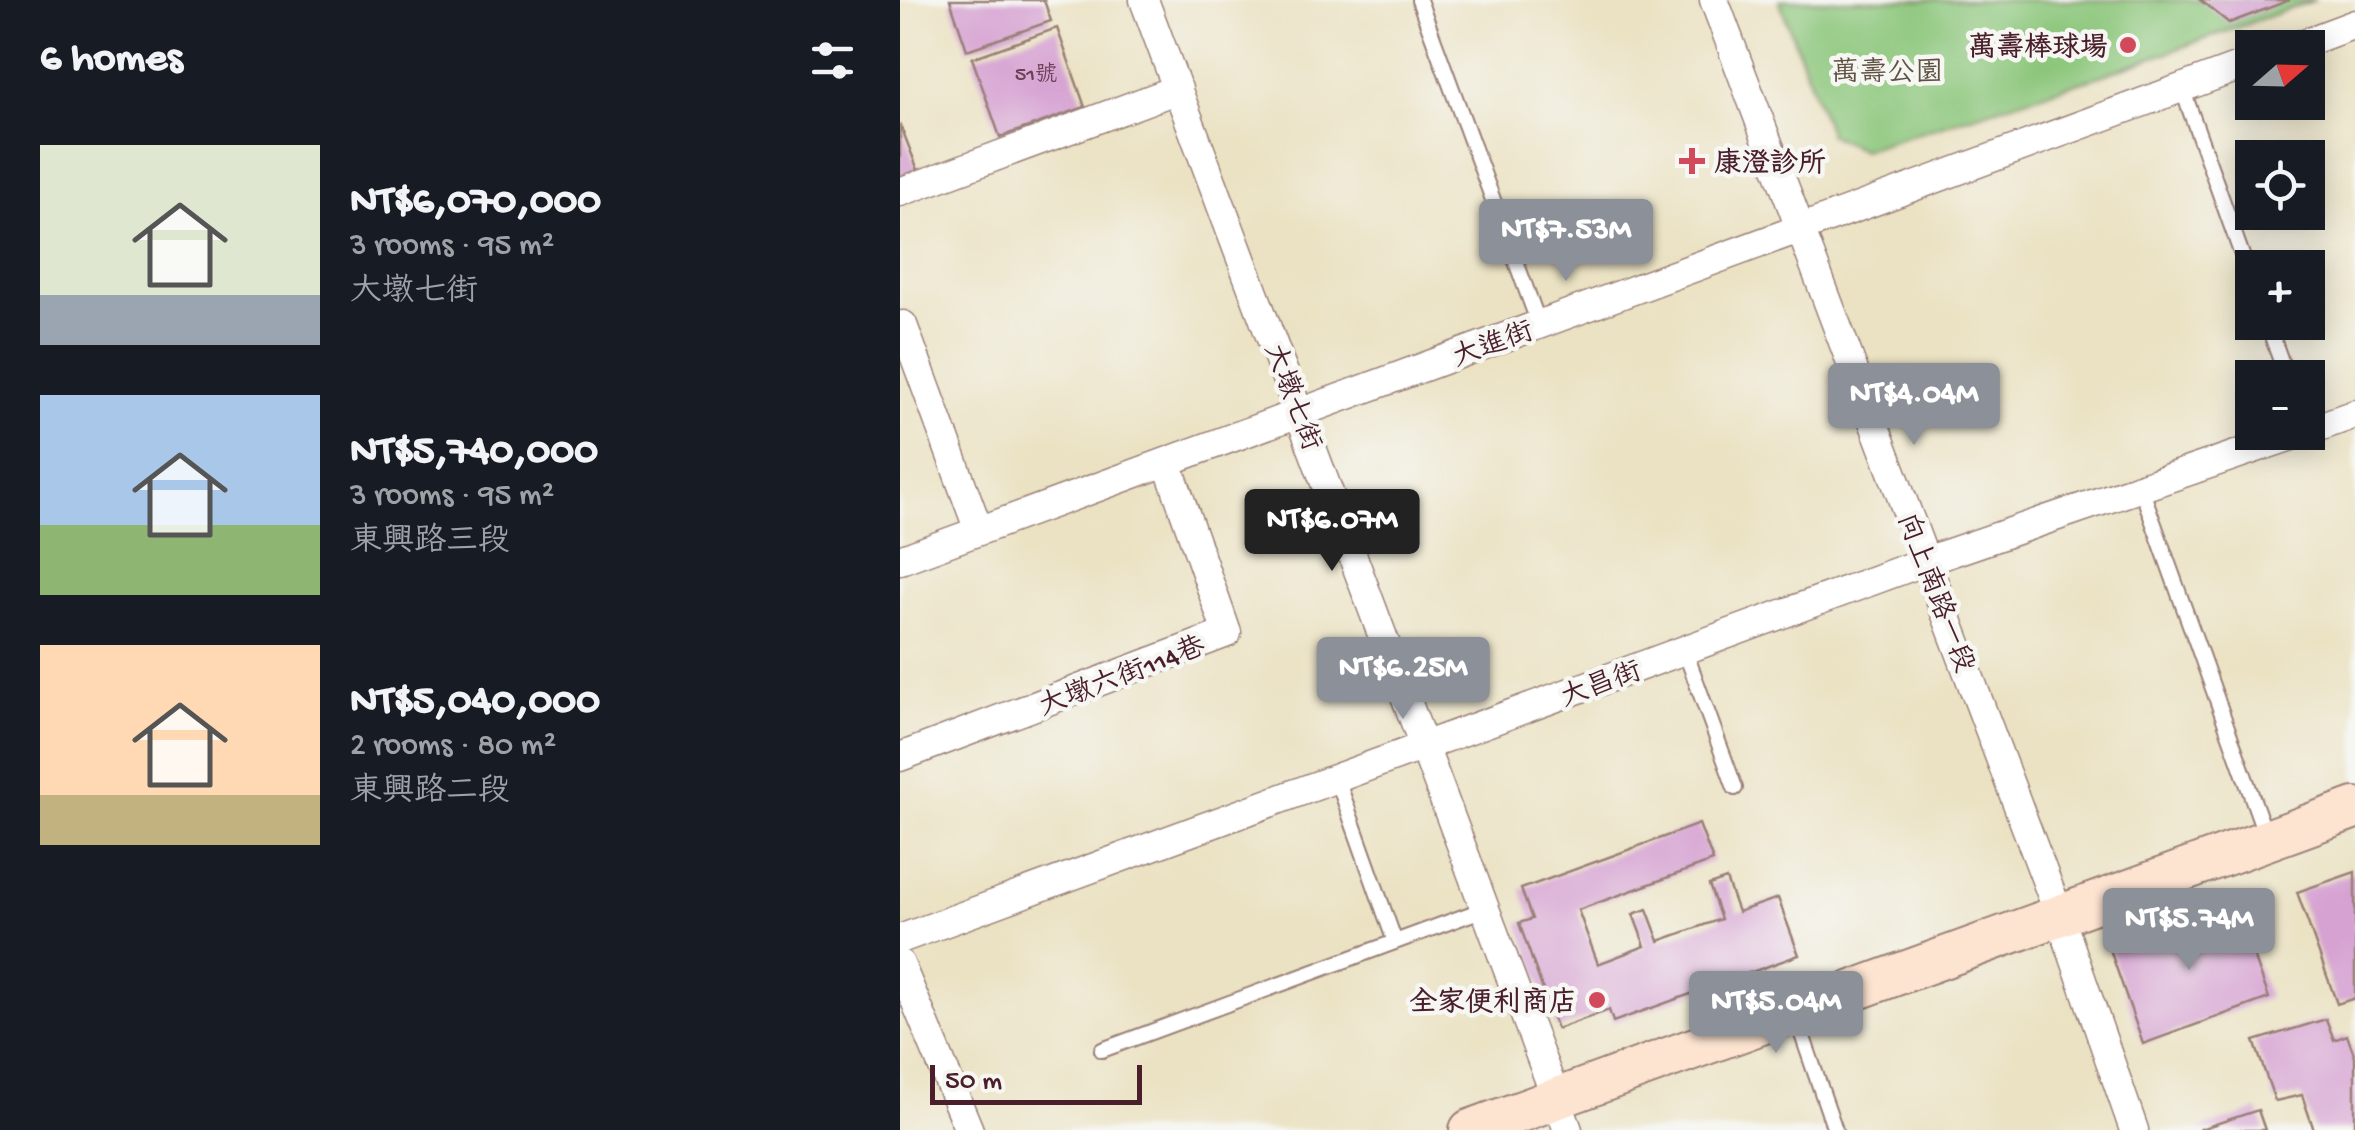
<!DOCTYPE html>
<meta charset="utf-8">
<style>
body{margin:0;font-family:"Gochi Hand","LXGW WenKai TC",sans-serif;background:#242831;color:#f1f3f6;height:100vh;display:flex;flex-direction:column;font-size:38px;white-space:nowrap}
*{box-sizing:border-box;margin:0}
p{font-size:32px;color:#9ea1a6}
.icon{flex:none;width:55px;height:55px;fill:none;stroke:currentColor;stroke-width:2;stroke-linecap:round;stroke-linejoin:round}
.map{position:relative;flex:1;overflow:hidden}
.drawer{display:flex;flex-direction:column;background:#171b24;width:900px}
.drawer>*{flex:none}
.needle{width:65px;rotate:70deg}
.controls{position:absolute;left:1335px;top:30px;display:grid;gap:20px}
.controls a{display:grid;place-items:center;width:90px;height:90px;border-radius:0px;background:#171b24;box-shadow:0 5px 25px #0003;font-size:50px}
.scale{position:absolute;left:30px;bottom:25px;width:212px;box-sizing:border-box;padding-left:10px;border:5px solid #4a1f2b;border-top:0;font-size:28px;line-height:35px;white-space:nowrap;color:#4a1f2b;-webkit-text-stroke:8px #f6f6f2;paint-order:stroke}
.price{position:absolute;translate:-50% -85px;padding:0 22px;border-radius:10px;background:#8c9099;color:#fff;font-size:32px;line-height:65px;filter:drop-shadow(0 2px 5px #0008)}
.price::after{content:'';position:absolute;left:50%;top:60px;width:30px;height:22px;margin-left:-15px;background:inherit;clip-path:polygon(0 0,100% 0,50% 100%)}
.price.active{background:#222;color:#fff}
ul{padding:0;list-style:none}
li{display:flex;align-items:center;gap:30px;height:250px;padding:0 40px}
li span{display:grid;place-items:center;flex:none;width:280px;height:200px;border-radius:0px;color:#555}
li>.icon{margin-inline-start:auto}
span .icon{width:120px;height:120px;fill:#fffc;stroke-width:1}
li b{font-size:42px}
h2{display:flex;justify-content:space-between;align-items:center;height:120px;padding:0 40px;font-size:42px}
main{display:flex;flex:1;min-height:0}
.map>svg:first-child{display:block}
.green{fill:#8bc67a;stroke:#6a7252;stroke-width:2.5}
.building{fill:#d6a2d2}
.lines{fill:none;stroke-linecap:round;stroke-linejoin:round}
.lane-casing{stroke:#9a8077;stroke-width:18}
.street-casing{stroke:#9a8077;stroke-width:31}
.secondary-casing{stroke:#9a8077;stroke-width:44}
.lane{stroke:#fff;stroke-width:14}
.street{stroke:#fff;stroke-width:28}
.secondary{stroke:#fde4d1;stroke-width:40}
.poi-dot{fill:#d1495b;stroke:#f6f6f2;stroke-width:4}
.labels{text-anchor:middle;stroke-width:9;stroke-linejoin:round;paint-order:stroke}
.number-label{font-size:22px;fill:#6d4055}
.poi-label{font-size:28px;font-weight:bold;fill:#4a1f2b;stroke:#f6f6f2;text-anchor:end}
.park-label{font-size:28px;fill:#5e5143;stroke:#f6f6f2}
.street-label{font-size:28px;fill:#4a1f2b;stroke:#f6f6f2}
</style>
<main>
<section class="drawer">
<h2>6 homes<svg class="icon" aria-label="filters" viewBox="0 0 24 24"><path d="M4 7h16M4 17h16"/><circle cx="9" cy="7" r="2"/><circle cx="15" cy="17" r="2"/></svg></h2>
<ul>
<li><span style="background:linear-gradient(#dfe7d0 75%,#9aa5b1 0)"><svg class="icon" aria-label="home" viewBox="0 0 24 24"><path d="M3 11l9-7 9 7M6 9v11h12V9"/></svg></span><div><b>NT$6,070,000</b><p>3 rooms · 95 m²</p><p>大墩七街</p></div></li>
<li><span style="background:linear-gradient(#a9c7e8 65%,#8fb573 0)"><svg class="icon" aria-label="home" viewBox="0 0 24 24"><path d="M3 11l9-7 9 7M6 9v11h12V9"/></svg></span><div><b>NT$5,740,000</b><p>3 rooms · 95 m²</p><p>東興路三段</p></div></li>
<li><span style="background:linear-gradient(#ffd9b3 75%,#c2b280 0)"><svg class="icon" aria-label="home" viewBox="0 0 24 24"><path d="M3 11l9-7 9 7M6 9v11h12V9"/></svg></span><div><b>NT$5,040,000</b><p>2 rooms · 80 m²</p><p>東興路二段</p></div></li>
</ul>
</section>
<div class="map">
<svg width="1455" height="1130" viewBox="0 0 1455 1130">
<rect width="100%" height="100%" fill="#f6f6f2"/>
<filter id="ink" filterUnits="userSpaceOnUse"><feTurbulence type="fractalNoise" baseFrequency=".01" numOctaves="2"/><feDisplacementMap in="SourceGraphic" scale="20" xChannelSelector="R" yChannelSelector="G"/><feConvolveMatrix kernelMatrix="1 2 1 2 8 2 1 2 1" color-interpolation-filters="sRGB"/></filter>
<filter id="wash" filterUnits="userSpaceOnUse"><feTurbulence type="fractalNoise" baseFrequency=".0048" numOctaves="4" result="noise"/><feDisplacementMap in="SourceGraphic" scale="40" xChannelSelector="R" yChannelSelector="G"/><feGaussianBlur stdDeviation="2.25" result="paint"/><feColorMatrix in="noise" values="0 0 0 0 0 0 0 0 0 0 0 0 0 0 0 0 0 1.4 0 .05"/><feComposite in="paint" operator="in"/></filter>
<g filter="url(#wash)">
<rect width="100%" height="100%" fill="#ebe2c3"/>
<path class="green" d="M879,0H1415L1206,74L962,150L930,135Z"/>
<g id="blocks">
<path class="building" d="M50,0H144L151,21L67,50Z
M1300,0H1390L1329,23Z
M157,28L185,107L100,137L72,58Z
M0,124L18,170L0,177Z
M799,824L813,861L678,910L698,964L745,946L733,914L747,909L759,941L821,919L809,885L826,879L838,912L878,898L899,955L713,1022L709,1010L657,1029L619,923L632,919L621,889Z
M1455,872V998L1437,1004L1397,892Z
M1335,902L1369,998L1243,1044L1209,947Z
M1426,1019L1434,1040L1447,1035L1455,1057V1130H1414L1402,1095L1375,1101L1354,1041Z
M1358,1110L1365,1130H1301L1300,1129Z"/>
</g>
</g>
<g filter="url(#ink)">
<use href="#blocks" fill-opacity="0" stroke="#9a8077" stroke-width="2.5"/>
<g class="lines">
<defs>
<path id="lane" d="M519,0L639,324
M1282,88L1352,283
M1367,322L1387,378
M1241,488L1366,836
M785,651L835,788
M437,779L495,942
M896,1017L935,1130
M202,1050L587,908"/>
<path id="street" d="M244,0L668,1130
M814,0L1160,917L1234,1130
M1391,48L1455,24
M0,192L278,89
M3,325L79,531
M1408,431L1455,414
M0,560L1352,62
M0,757L327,633L267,462
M0,939L1026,561L1403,432
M0,964L69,1130"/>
<path id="secondary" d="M570,1130L1455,808"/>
</defs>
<use href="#lane" class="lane-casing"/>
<use href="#street" class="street-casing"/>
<use href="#secondary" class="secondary-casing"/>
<use href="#lane" class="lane"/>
<use href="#street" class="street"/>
<use href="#secondary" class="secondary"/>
</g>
</g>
<g class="poi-dot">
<circle cx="1228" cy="45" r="10"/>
<path d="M787 146h10v10h10v10h-10v10h-10v-10h-10v-10h10z"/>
<circle cx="697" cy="1000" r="10"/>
</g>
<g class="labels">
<g class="number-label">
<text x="136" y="80">51號</text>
</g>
<g class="poi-label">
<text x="1208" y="55">萬壽棒球場</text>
<text x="814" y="171" text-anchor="start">康澄診所</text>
<text x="677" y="1010">全家便利商店</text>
</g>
<g class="park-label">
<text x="987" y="80">萬壽公園</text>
</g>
<g class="street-label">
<text transform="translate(592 342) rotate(-20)" y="10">大進街</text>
<text transform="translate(395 396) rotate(69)" y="10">大墩七街</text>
<text transform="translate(1038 592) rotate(69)" y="10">向上南路一段</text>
<text transform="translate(221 674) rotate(-21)" y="10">大墩六街114巷</text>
<text transform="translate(700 682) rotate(-20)" y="10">大昌街</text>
</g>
</g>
</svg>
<div class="controls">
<a><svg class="needle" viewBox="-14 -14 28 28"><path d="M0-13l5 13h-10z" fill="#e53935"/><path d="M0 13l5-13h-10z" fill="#9ea1a6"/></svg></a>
<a><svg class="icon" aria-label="locate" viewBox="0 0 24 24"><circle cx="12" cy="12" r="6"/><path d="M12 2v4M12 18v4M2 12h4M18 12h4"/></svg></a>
<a>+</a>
<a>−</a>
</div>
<div class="scale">50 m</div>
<b class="price" style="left:666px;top:284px">NT$7.53M</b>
<b class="price" style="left:1014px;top:448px">NT$4.04M</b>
<b class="price active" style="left:432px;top:574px">NT$6.07M</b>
<b class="price" style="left:503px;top:722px">NT$6.25M</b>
<b class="price" style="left:1289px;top:973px">NT$5.74M</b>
<b class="price" style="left:876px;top:1056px">NT$5.04M</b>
</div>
</main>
